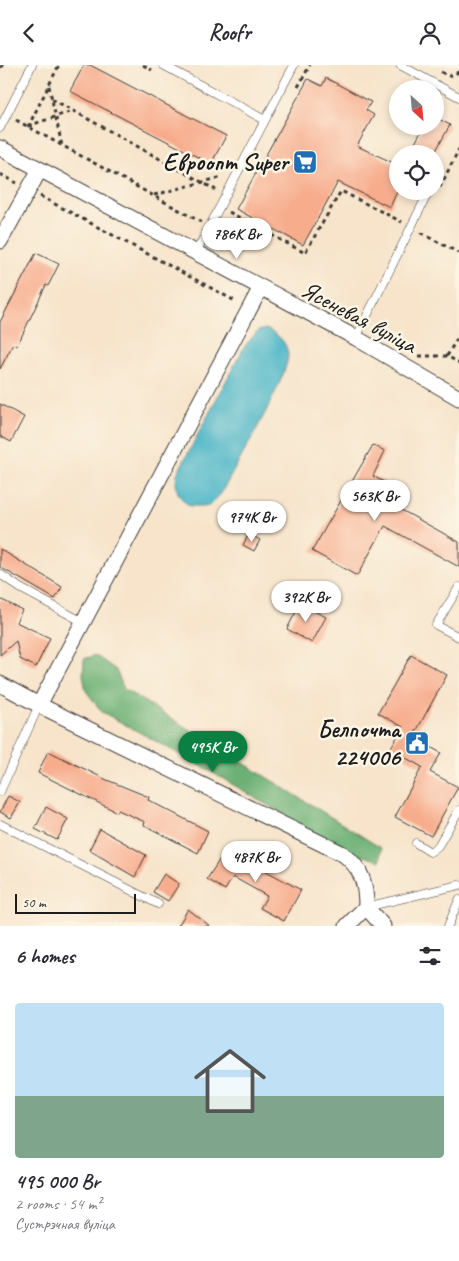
<!DOCTYPE html>
<meta charset="utf-8">
<style>
body{margin:0;font-family:Caveat,sans-serif;background:#f7f7f7;color:#2b2b33;height:100vh;display:flex;flex-direction:column;font-size:19px;white-space:nowrap}
*{box-sizing:border-box;margin:0}
p{font-size:16px;color:#7c7c81}
.icon{flex:none;width:28px;height:28px;fill:none;stroke:currentColor;stroke-width:2;stroke-linecap:round;stroke-linejoin:round}
.map{position:relative;height:861px;overflow:hidden}
.panel{display:flex;flex-direction:column;background:#fff;flex:1}
.panel>*{flex:none}
.needle{width:32px;rotate:154deg}
.fabs{position:absolute;left:389px;top:15px;display:grid;gap:10px}
.fabs a{display:grid;place-items:center;width:55px;height:55px;border-radius:50%;background:#fff;box-shadow:0 2px 8px #0003;font-size:25px}
.scale{position:absolute;left:15px;bottom:12px;width:121px;box-sizing:border-box;padding-left:5px;border:2px solid #1c1c1c;border-top:0;font-size:14px;line-height:18px;white-space:nowrap;color:#1c1c1c;-webkit-text-stroke:4px #fcf5e5;paint-order:stroke}
.price{position:absolute;translate:-50% -42px;padding:0 11px;border-radius:18px;background:#fff;color:#222;font-size:16px;line-height:32px;filter:drop-shadow(0 1px 2px #0008)}
.price::after{content:'';position:absolute;left:50%;top:30px;width:15px;height:11px;margin-left:-8px;background:inherit;clip-path:polygon(0 0,100% 0,50% 100%)}
.price.active{background:#0b8043;color:#fff}
ul{padding:0;list-style:none}
li{display:grid;align-content:center;gap:10px;height:265px;padding:0 15px}
li span{display:grid;place-items:center;height:155px;border-radius:5px;color:#555}
li>.icon{margin-inline-start:auto}
span .icon{width:90px;height:90px;fill:#fffc;stroke-width:1}
li b{font-size:21px}
h2{display:flex;justify-content:space-between;align-items:center;height:60px;padding:0 15px;font-size:21px}
header{display:flex;justify-content:space-between;align-items:center;height:65px;padding:0 15px;background:#fff;font-size:22px;font-weight:600}
.map>svg:first-child{display:block}
.forest{fill:#6cb074;stroke:#446648}
.water{fill:#4bb6c8;stroke:#346972}
.building{fill:#f7ac8c}
.lines{fill:none;stroke-linecap:round;stroke-linejoin:round}
.service-casing{stroke:#3d3a36;stroke-width:9}
.minor-casing{stroke:#3d3a36;stroke-width:17}
.path{stroke:#3d3a36;stroke-width:3;stroke-dasharray:4 4;stroke-linecap:butt}
.service{stroke:#fff;stroke-width:8}
.minor{stroke:#fff;stroke-width:15}
.labels{text-anchor:middle;stroke-width:5;stroke-linejoin:round;paint-order:stroke}
.poi-label{font-size:24px;font-weight:bold;fill:#1c1c1c;stroke:#fcf5e5;text-anchor:end}
.street-label{font-size:24px;fill:#1c1c1c;stroke:#fcf5e5}
</style>
<header><svg class="icon" aria-label="back" viewBox="0 0 24 24"><path d="M15 5l-7 7 7 7"/></svg>Roofr<svg class="icon" aria-label="person" viewBox="0 0 24 24"><circle cx="12" cy="8" r="4"/><path d="M4 21q1-7 8-7t8 7"/></svg></header>
<div class="map">
<svg width="459" height="861" viewBox="0 0 459 861">
<rect width="100%" height="100%" fill="#fcf5e5"/>
<filter id="ink" filterUnits="userSpaceOnUse"><feTurbulence type="fractalNoise" baseFrequency=".02" numOctaves="2"/><feDisplacementMap in="SourceGraphic" scale="10" xChannelSelector="R" yChannelSelector="G"/><feConvolveMatrix kernelMatrix="1 2 1 2 8 2 1 2 1" color-interpolation-filters="sRGB"/></filter>
<filter id="wash" filterUnits="userSpaceOnUse"><feTurbulence type="fractalNoise" baseFrequency=".0096" numOctaves="4" result="noise"/><feDisplacementMap in="SourceGraphic" scale="20" xChannelSelector="R" yChannelSelector="G"/><feGaussianBlur stdDeviation="1.12" result="paint"/><feColorMatrix in="noise" values="0 0 0 0 0 0 0 0 0 0 0 0 0 0 0 0 0 1.4 0 .05"/><feComposite in="paint" operator="in"/></filter>
<g filter="url(#wash)">
<rect width="100%" height="100%" fill="#f7e4cb"/>
<path class="forest" d="M95,590L116,605L124,624L381,783L380,796L343,785L205,703L102,647L86,626L83,610L84,594Z"/>
<path class="water" d="M266,264C277,269 286,275 288,289C290,310 234,404 221,429L209,441H190C178,433 174,423 177,409L244,282L258,266Z"/>
<g id="blocks">
<path class="building" d="M84,0H90L226,71L211,99L70,26Z
M326,13L371,37L366,45L374,50L357,81L398,100V125L390,142L338,117L303,180L236,144L308,14L322,21Z
M435,52L450,60L434,89H426L413,82L424,61H435Z
M36,188L59,199L48,221L46,220L17,281L13,279L0,304V257Z
M0,339L24,352L11,377L0,371Z
M373,380L385,386L373,411L404,428L396,442L459,477V502L385,461L357,511L312,486Z
M249,469L260,475L254,486L243,480Z
M0,484L62,522L55,534L0,502Z
M0,534L22,545L16,557L50,573L36,602L20,594L16,576L0,590Z
M300,539L326,552L312,578L287,564Z
M411,590L447,610L413,672L441,688L430,707L458,722L431,771L395,752L422,702L390,684L403,662L378,648Z
M48,686L107,715L149,732L148,735L208,766L198,788L144,760L145,757L118,745L117,747L38,708Z
M8,731L20,737L11,753L0,747Z
M46,742L68,754L57,775L35,764Z
M100,764L146,790L135,812L89,785Z
M229,780L239,787L236,793L257,806L259,802L301,825L284,856L260,843L267,831L233,812L225,825L207,814Z
M164,809L179,819L168,836L153,827Z
M188,844L210,861H178Z"/>
</g>
</g>
<g filter="url(#ink)">
<use href="#blocks" fill-opacity="0" stroke="#3d3a36" stroke-width="1"/>
<g class="lines">
<defs>
<path id="service" d="M163,0L265,55
M400,0L459,32
M0,63L32,0
M195,189L294,0
M356,273L429,126
M0,509L20,523L83,557
M459,522L436,560L459,572
M0,727L39,640
M0,759L158,839
M416,778L430,787L438,781L459,745
M366,842L459,820
M448,861L459,835"/>
<path id="minor" d="M0,83L356,273L459,333
M0,176L39,106
M0,619L39,640L343,789C362,803 366,819 366,842
M39,640L260,224
M366,842L383,861
M347,861L366,842"/>
</defs>
<use href="#service" class="service-casing"/>
<use href="#minor" class="minor-casing"/>
<path class="path" d="M143,0L152,5
M0,2L5,0
M441,7L449,11L459,7
M49,21L62,81
M298,22L310,0
M52,34L216,125
M16,55L201,157
M28,61L72,46
M28,62L59,0
M0,109L17,118
M440,122L459,84
M154,130L222,112
M40,131L237,237
M229,147L305,188L341,126L402,157
M421,168L459,188
M217,170L223,185
M419,291H447L459,298
M447,291L459,270"/>
<use href="#service" class="service"/>
<use href="#minor" class="minor"/>
</g>
</g>
<defs>
<symbol id="supermarket-square" viewBox="-11 -11 22 22"><rect x="-9" y="-9" width="18" height="18" rx="4" fill="#1f6fb2" stroke="#fcf5e5"/><path d="M-6-5.5h2.5l.6 2H6L4.5 2H-2.5L-4.4-4H-6ZM-1.5 3.2a1.3 1.3 0 1 0 .1 0ZM3 3.2a1.3 1.3 0 1 0 .1 0Z" fill="#fff"/></symbol>
<symbol id="civic-square" viewBox="-11 -11 22 22"><rect x="-9" y="-9" width="18" height="18" rx="4" fill="#1f6fb2" stroke="#fcf5e5"/><path d="M-.6-6.5H3V-4.5H.6V-3L4-1V1h2V6H-6V1h2V-1L-.6-3ZM-1.2 2.5V6h2.4V2.5Z" fill="#fff"/></symbol>
</defs>
<g fill-rule="evenodd">
<use href="#supermarket-square" x="291" y="83" width="28" height="28"/>
<use href="#civic-square" x="403" y="664" width="28" height="28"/>
</g>
<g class="labels">
<g class="poi-label">
<text x="288" y="105">Евроопт Super</text>
<text x="400" y="672">Белпочта<tspan x="400" dy="28">224006</tspan></text>
</g>
<g class="street-label">
<text transform="translate(359 252) rotate(28)" y="8">Ясеневая вуліца</text>
</g>
</g>
</svg>
<div class="fabs">
<a><svg class="needle" viewBox="-14 -14 28 28"><path d="M0-13l5 13h-10z" fill="#e53935"/><path d="M0 13l5-13h-10z" fill="#7c7c81"/></svg></a>
<a><svg class="icon" aria-label="locate" viewBox="0 0 24 24"><circle cx="12" cy="12" r="6"/><path d="M12 2v4M12 18v4M2 12h4M18 12h4"/></svg></a>
</div>
<div class="scale">50 m</div>
<b class="price" style="left:237px;top:195px">786K Br</b>
<b class="price" style="left:375px;top:457px">563K Br</b>
<b class="price" style="left:252px;top:478px">974K Br</b>
<b class="price" style="left:306px;top:558px">392K Br</b>
<b class="price active" style="left:213px;top:708px">495K Br</b>
<b class="price" style="left:256px;top:818px">487K Br</b>
</div>
<section class="panel">
<h2>6 homes<svg class="icon" aria-label="filters" viewBox="0 0 24 24"><path d="M4 7h16M4 17h16"/><circle cx="9" cy="7" r="2"/><circle cx="15" cy="17" r="2"/></svg></h2>
<ul>
<li><span style="background:linear-gradient(#bfe0f5 60%,#7fa58c 0)"><svg class="icon" aria-label="home" viewBox="0 0 24 24"><path d="M3 11l9-7 9 7M6 9v11h12V9"/></svg></span><div><b>495 000 Br</b><p>2 rooms · 54 m²</p><p>Сустрэчная вуліца</p></div></li>
</ul>
</section>
